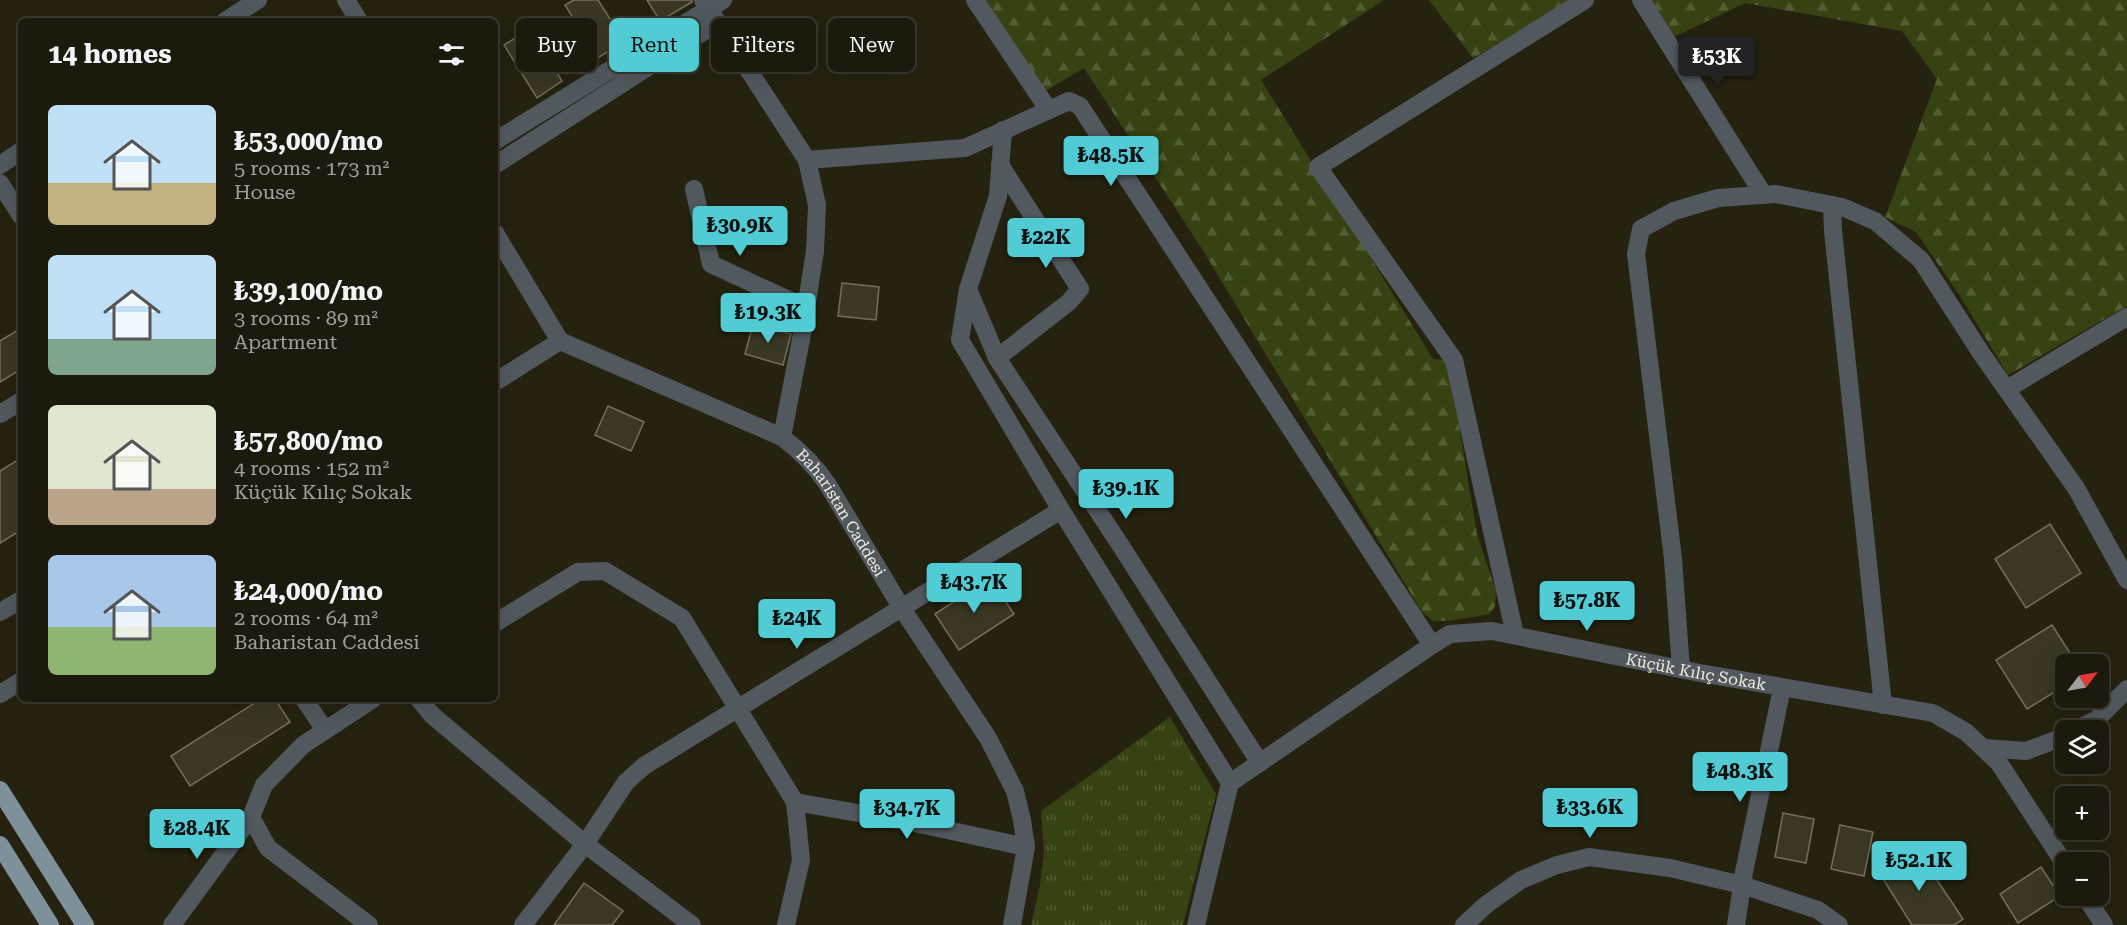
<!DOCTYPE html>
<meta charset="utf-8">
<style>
body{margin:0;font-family:"Roboto Serif",serif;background:#29271a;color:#f1f3f6;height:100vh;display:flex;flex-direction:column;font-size:22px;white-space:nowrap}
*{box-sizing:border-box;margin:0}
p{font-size:20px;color:#a0a19d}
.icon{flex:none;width:33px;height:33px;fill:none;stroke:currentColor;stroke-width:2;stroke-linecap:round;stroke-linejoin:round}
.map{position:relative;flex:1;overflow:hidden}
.drawer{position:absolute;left:18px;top:18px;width:480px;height:684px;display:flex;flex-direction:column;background:#1c1a0c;border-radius:9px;box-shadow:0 6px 24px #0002,0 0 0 2px #3a382d}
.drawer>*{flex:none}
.hud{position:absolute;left:516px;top:18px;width:570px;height:54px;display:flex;gap:12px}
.needle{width:39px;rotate:58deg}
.controls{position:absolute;left:2055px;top:654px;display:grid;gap:12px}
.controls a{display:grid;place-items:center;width:54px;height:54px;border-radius:9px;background:#1c1a0c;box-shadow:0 6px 24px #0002,0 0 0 2px #3a382d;font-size:30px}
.price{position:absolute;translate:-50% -51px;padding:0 14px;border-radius:6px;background:#51ccd4;color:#111;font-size:20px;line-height:39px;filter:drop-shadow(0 2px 3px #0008)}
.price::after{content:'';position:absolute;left:50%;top:36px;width:18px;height:14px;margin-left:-9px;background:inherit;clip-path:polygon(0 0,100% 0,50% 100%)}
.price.active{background:#222;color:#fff}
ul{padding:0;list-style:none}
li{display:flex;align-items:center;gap:18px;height:150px;padding:0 30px}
li span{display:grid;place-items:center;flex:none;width:168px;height:120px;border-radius:9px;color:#555}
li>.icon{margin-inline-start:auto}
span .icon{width:72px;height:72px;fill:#fffc;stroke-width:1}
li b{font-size:26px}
h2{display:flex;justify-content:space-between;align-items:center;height:72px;padding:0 30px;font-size:26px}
.tag{padding:0 21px;border-radius:9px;background:#1c1a0c;box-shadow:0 6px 24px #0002,0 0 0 2px #3a382d;font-size:21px;line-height:54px}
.tag.active{background:#51ccd4;color:#111}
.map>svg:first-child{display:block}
.forest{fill:url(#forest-firs)}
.park{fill:url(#park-tufts)}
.building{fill:#3a3724;stroke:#736f5a;stroke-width:1.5}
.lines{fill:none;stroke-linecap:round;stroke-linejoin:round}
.minor{stroke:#51595f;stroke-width:18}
.major{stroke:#7e919b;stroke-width:18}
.labels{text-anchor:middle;stroke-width:5;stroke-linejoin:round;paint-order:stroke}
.street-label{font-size:16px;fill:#eeece0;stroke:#0d0c05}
</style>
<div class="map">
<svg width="2127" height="925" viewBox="0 0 2127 925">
<defs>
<pattern id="forest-firs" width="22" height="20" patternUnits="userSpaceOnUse" patternTransform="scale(1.5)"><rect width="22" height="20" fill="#364212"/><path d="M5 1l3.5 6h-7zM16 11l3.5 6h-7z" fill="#535d34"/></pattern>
<pattern id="park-tufts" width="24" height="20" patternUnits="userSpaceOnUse" patternTransform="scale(1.5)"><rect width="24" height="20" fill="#364212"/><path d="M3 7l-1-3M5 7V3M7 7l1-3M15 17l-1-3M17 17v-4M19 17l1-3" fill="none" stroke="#535d34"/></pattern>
</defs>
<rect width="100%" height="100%" fill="#262210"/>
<path class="forest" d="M986,0H1384L1261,80L1433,359L1447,360L1453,389L1477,534L1496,591L1495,606L1490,614L1449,621H1433L1422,612L1202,249L1084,68L1045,91Z
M1429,0H1579L1473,58Z
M1635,0H2127V306L2008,375L1960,296L1916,232L1885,217L1937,79L1902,31L1745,3L1661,43Z"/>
<path class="park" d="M1170,717L1216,794L1183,925H1031L1040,885L1044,852L1041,811Z"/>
<path class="building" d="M574,0H598L624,41L598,58L565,5Z
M647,0H692V2L660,21Z
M530,29L562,81L537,98L504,45Z
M842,283L879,287L876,320L838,316Z
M753,324L791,334L783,365L745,354Z
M21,328V369L0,382V341Z
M608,406L644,422L631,451L595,435Z
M21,458V530L0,543V471Z
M2050,524L2081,573L2026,608L1995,559Z
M990,578L1014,614L959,650L935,614Z
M2052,625L2077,664H2066V685L2027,709L1996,660Z
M261,699H275L290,722L190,786L171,756Z
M1783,813L1814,819L1806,863L1775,857Z
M1840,825L1873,832L1864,876L1831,869Z
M1915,847L1963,919L1954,925H1912L1878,871Z
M2041,867L2060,896L2018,923L2000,894Z
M584,883L623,911L612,925H554Z"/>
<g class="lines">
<g class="minor">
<path d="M346,0L359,21"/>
<path d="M703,0L807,160L965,148L1069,101L1080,106L1432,645"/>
<path d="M975,0L1048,109"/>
<path d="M1641,0L1763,194"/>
<path d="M225,21L258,0"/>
<path d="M1003,130L998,196L968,289L960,340L1061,510L1230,783"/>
<path d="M495,141L723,0"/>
<path d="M0,165L21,151"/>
<path d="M495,165L717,23"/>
<path d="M0,183L21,216"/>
<path d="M694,189L711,264L806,308"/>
<path d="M1832,205L1833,231L1883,705"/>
<path id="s1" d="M495,233L560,341L782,437C800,451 815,465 828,485L901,607L988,738L1015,791L1022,820L1026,847L1012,925"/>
<path d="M968,289L997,358L1121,546L1260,763"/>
<path d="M997,358L1069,302L1080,289L1000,165"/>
<path d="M495,382L560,341"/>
<path d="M2007,389L2127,317"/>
<path d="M0,414L21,401"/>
<path d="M782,437L802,334L815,251L817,205L807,160"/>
<path d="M0,612L21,600"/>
<path d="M495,623L578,572L605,571L682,618L795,802L801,860L786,925"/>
<path d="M1515,635L1454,360L1318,167L1585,0"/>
<path d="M1681,669L1673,559L1636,254L1641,229L1674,211L1718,198L1776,194L1842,207L1875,221L1921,260L1981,353L2076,488L2127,580"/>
<path d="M0,694L21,681"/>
<path d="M304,699L325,730"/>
<path d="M419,699L432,715L585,844L692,925"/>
<path d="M2075,730L2096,720L2127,689"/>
<path d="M1984,748L2026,751L2066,736"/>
<path d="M795,802L915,823L1026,847"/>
<path d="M2085,896L2104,925"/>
<path d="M172,925L251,817"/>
<path d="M369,925L268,848L251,817L264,785L303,745L373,699"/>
<path d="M523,925L585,844L626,782L644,766L1061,510"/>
<path id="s2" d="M1196,925L1230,783L1432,645L1450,634L1492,631L1700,673L1933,713L1966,732L1999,763L2066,866"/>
<path d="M1464,925L1487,904L1521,880L1557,865L1589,857L1670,868L1742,885L1818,910L1839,925"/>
<path d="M1736,925L1744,872L1782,688"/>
</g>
<path class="major" d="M0,790L85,925
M0,845L50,925"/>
</g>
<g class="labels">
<g class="street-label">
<text dy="6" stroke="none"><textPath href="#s1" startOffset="465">Baharistan Caddesi</textPath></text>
<text dy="6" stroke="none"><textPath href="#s2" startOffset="662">Küçük Kılıç Sokak</textPath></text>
</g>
</g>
</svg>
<div class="controls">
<a><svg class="needle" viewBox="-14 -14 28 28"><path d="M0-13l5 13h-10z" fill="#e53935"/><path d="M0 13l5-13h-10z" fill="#a0a19d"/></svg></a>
<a><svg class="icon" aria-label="layers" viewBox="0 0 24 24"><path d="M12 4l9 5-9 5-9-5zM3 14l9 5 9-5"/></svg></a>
<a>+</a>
<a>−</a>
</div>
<b class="price active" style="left:1717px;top:88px">₺53K</b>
<b class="price" style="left:1111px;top:187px">₺48.5K</b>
<b class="price" style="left:740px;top:257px">₺30.9K</b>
<b class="price" style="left:1046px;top:269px">₺22K</b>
<b class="price" style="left:768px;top:344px">₺19.3K</b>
<b class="price" style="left:1126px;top:520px">₺39.1K</b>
<b class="price" style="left:974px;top:614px">₺43.7K</b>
<b class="price" style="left:1587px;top:632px">₺57.8K</b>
<b class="price" style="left:797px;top:650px">₺24K</b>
<b class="price" style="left:1740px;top:803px">₺48.3K</b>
<b class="price" style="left:1590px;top:839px">₺33.6K</b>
<b class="price" style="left:907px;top:840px">₺34.7K</b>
<b class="price" style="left:197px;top:860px">₺28.4K</b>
<b class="price" style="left:1919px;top:892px">₺52.1K</b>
<div class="hud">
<a class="tag">Buy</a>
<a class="tag active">Rent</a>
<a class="tag">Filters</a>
<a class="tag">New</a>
</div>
<section class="drawer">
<h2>14 homes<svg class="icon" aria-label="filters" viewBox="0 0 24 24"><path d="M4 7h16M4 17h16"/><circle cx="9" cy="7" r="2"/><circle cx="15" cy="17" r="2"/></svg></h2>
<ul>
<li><span style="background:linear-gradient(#bfe0f5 65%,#c2b280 0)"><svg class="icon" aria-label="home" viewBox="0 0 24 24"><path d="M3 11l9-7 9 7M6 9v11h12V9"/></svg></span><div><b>₺53,000/mo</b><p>5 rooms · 173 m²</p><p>House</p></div></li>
<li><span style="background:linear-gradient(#bfe0f5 70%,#7fa58c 0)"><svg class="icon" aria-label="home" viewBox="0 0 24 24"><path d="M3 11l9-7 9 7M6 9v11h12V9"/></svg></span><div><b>₺39,100/mo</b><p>3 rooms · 89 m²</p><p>Apartment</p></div></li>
<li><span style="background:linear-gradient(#dfe7d0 70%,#b9a48a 0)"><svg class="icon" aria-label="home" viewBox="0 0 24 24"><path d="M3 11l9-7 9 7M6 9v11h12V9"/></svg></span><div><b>₺57,800/mo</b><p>4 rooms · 152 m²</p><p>Küçük Kılıç Sokak</p></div></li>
<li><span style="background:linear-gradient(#a9c7e8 60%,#8fb573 0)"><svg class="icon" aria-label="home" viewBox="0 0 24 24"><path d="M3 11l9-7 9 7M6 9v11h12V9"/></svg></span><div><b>₺24,000/mo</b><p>2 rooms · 64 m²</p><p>Baharistan Caddesi</p></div></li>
</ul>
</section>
</div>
